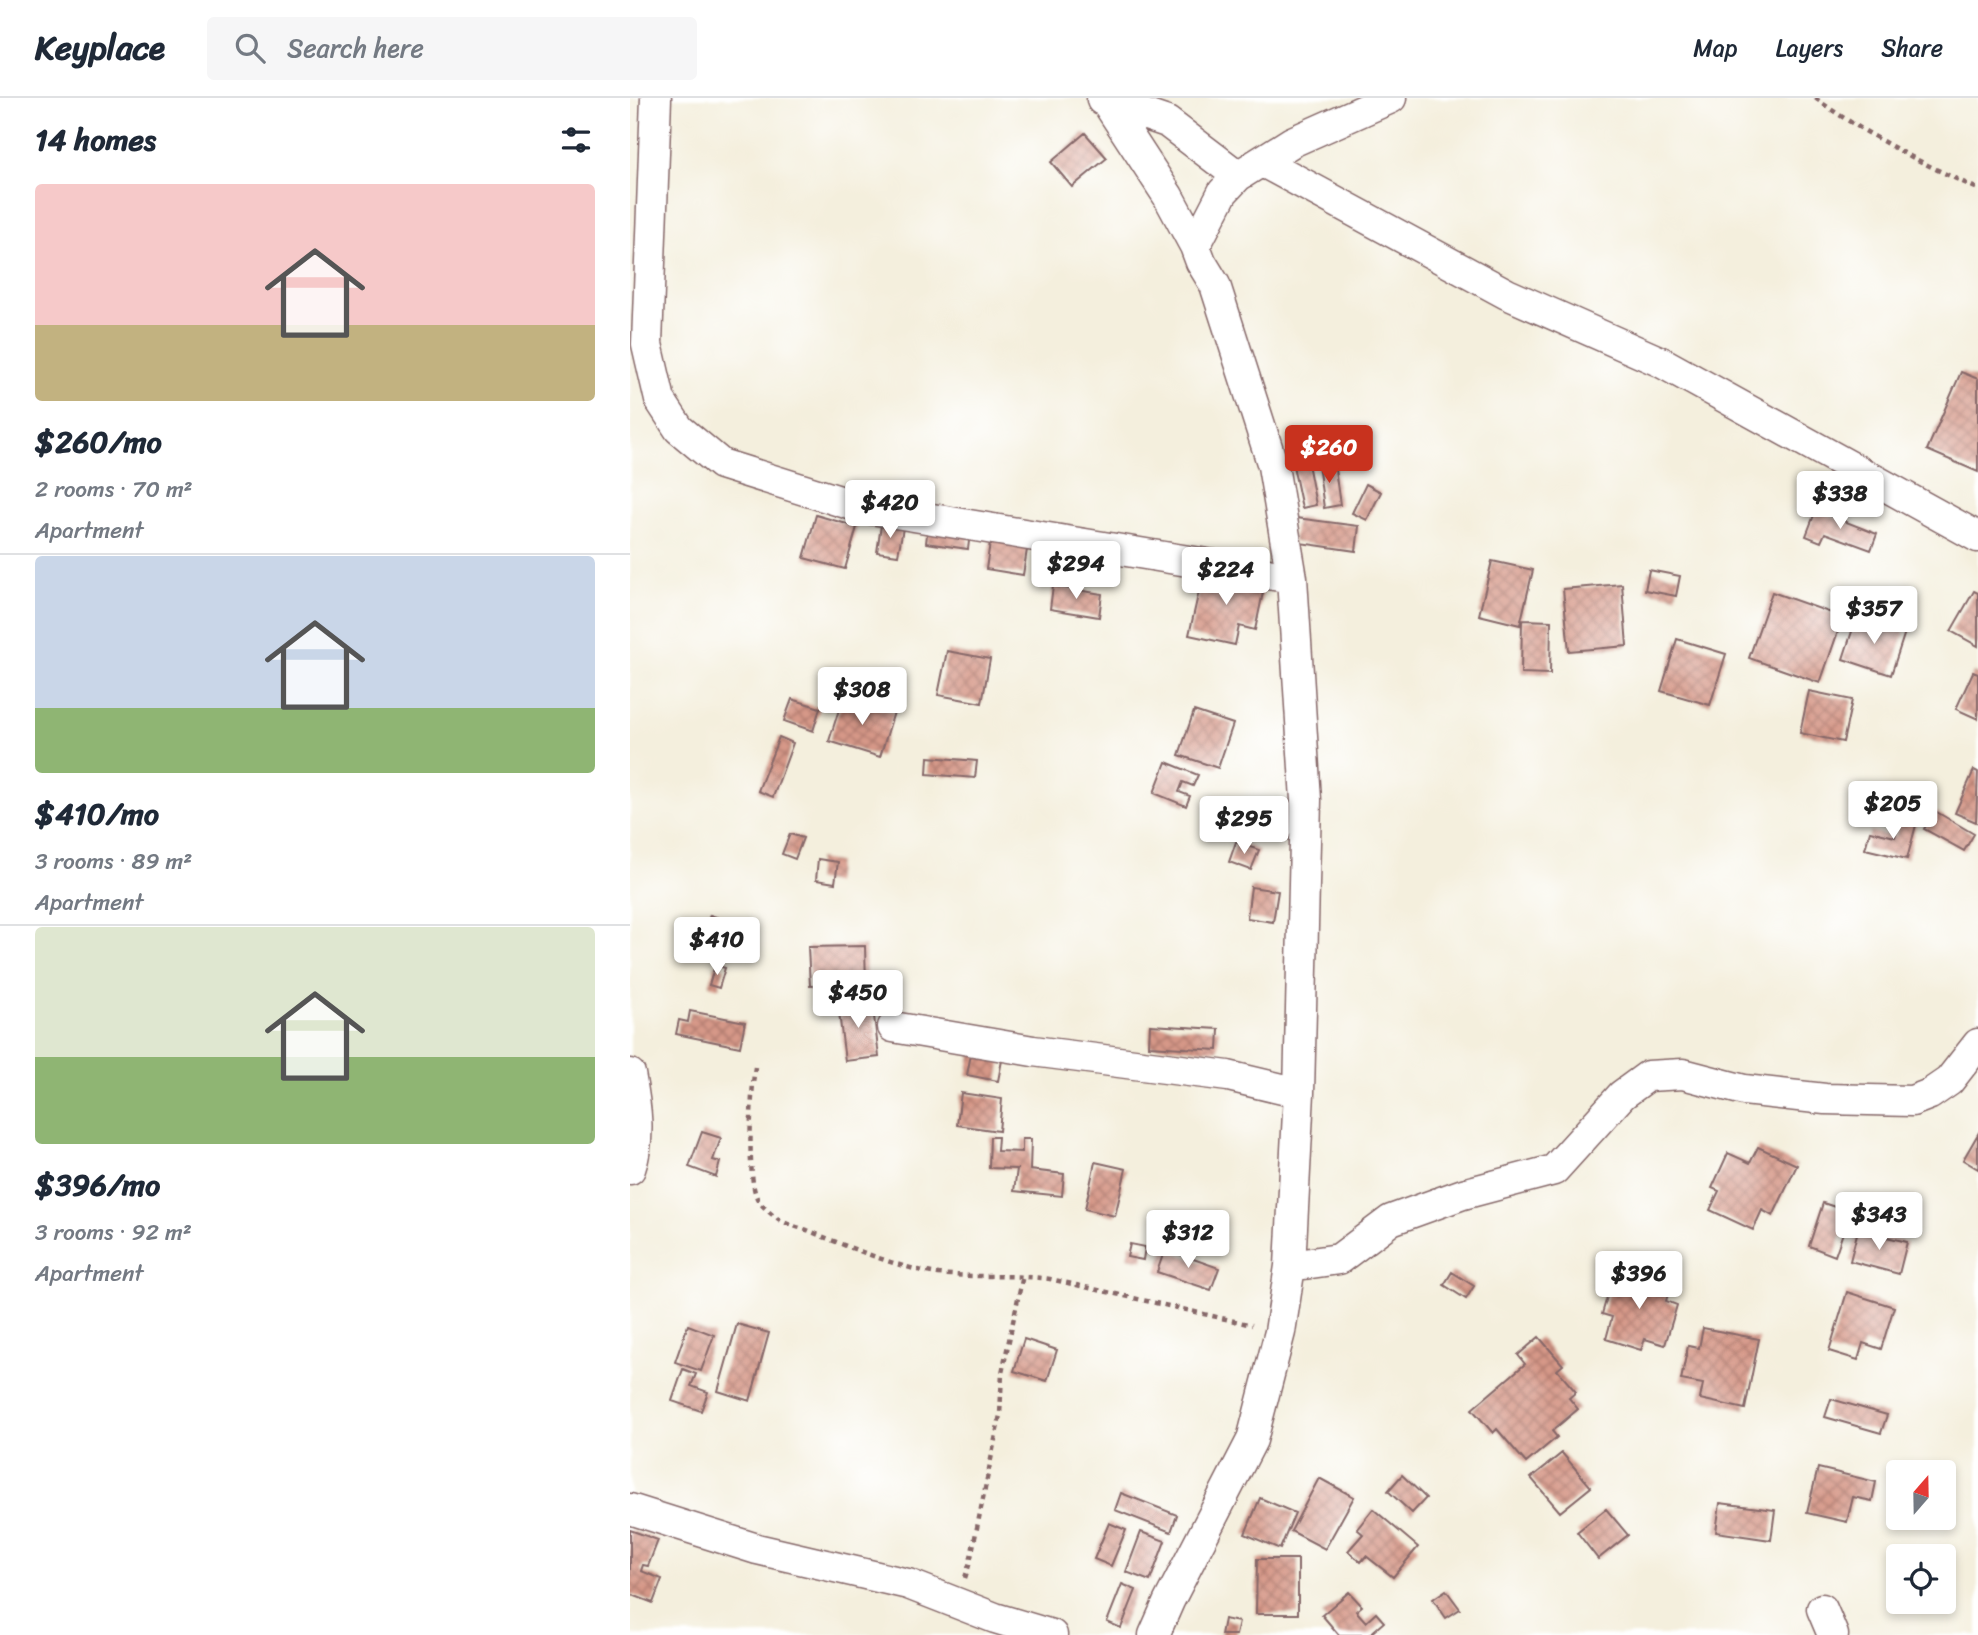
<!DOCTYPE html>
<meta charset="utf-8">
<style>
body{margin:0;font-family:Sriracha,sans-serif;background:#f6f6f7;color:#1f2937;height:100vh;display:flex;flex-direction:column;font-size:26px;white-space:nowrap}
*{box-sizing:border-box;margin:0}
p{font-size:23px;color:#747a83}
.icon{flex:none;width:38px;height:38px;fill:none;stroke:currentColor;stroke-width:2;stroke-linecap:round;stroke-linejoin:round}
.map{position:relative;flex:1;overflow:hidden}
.details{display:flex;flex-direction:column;background:#fff;width:630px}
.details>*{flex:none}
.needle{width:46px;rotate:20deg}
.controls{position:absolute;left:1256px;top:1362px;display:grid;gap:14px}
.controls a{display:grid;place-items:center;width:70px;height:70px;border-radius:7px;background:#fff;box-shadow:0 4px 10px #0003;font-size:35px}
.price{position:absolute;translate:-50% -60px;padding:0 16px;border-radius:7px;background:#fff;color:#222;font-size:23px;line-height:46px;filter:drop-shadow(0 2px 4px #0008)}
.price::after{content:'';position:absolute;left:50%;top:42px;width:21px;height:16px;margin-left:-10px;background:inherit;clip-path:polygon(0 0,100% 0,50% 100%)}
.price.selected{background:#c8321e;color:#fff}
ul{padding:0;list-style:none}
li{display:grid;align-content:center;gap:14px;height:371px;padding:0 35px}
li+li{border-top:2px solid #e0e1e3}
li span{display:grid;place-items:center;height:217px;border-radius:7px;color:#555}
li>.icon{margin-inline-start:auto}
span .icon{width:126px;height:126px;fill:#fffc;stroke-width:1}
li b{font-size:30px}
h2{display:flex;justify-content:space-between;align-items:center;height:84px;padding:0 35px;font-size:30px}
header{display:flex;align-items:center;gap:42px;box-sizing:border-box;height:98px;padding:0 35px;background:#fff;border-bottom:2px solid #e0e1e3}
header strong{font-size:33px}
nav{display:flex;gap:38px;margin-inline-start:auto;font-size:24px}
.search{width:490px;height:63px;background:#f6f6f7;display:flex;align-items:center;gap:18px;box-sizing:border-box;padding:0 24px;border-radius:7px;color:#747a83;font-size:26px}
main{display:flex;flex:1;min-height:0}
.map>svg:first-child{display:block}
.building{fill:url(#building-cross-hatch)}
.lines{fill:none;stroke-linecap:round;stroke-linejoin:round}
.minor-casing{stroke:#866869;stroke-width:33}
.path{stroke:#866869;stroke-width:4.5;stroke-dasharray:5 5;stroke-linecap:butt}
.minor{stroke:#fff;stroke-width:30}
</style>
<header>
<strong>Keyplace</strong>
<div class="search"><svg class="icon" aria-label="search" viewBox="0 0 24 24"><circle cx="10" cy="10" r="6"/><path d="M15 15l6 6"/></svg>Search here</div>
<nav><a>Map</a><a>Layers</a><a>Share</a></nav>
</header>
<main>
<section class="details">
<h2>14 homes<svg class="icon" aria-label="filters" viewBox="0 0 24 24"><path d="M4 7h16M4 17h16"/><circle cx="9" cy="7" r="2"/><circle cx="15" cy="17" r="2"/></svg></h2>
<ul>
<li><span style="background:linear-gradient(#f6c9c9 65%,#c2b280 0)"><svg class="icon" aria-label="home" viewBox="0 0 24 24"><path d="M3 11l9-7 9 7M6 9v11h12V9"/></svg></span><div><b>$260/mo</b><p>2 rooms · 70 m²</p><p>Apartment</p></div></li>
<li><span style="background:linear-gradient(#c9d6e8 70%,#8fb573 0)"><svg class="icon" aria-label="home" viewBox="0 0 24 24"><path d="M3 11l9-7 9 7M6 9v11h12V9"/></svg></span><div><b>$410/mo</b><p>3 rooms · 89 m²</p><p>Apartment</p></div></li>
<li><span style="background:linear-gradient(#dfe7d0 60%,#8fb573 0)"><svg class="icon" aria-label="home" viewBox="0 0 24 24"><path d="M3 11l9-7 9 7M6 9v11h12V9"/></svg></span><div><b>$396/mo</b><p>3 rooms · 92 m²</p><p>Apartment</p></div></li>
</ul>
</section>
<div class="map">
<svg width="1348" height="1537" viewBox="0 0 1348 1537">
<defs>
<pattern id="building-cross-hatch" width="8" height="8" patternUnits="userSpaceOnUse" patternTransform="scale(1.75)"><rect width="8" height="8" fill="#d69888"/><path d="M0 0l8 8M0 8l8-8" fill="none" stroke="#b07b6f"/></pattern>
</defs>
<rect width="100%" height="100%" fill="#fff"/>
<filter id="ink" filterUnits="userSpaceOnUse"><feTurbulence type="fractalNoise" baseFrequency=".0143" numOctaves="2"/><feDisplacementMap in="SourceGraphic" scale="14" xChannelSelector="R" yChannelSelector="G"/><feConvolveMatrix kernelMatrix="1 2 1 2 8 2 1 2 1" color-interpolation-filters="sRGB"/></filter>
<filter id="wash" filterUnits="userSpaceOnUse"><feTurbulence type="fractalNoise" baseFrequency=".00686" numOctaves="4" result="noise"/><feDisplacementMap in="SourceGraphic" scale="28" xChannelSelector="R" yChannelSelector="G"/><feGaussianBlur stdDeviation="1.57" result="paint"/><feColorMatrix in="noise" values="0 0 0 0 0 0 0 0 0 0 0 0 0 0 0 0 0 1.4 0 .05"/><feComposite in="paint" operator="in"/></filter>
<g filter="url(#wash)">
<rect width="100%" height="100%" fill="#f4efdd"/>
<g id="blocks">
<path class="building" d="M455,35L477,60L442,89L421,64Z
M1331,274L1348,281V374L1297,352Z
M676,355L686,407L672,410L661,358Z
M704,364L710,407L694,410L688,366Z
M736,386L751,394L737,422L722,415Z
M1186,412L1247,436L1241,452L1195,435L1191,444L1176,438Z
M186,417L227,429L215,471L174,460Z
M666,420L729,428L726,453L663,444Z
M251,427L273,430L268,457L247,454Z
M298,429L340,435L338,451L296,445Z
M361,438L398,445L393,477L356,471Z
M862,463L903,472L890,527L849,517Z
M574,471L635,485L625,532L609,528L605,547L559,537Z
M1019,472L1050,478L1046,498L1015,492Z
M992,486L997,548L939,553L933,491Z
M423,488L472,496L469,519L420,511Z
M1344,493L1348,495V548L1321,533Z
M1142,494L1213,519L1190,585L1119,560Z
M1227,518L1275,534L1261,577L1213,561Z
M892,522L921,523L920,576L891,575Z
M1047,541L1096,556L1080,607L1031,593Z
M317,553L360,561L352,605L308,597Z
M1343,574L1348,576V621L1326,611Z
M1179,593L1222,602L1213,644L1170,635Z
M213,599L264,614L250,659L199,643Z
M162,601L190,610L183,633L154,623Z
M564,613L603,626L588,670L549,657Z
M149,639L163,645L143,699L128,693Z
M298,659L347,663L345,680L297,676Z
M536,664L568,677L563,688L553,684L549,694L560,698L556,708L524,695Z
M1344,672L1348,674L1346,724L1325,715Z
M1305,713L1344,736L1334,753L1294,731Z
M1269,723L1286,727L1277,761L1235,751L1240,733L1265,739Z
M160,736L173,740L165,761L152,756Z
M606,744L629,752L621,772L599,764Z
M188,761L208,764L205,785L186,782Z
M621,789L648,793L643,824L617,820Z
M80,817L104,825L99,839L75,830Z
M235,848L236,886L180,888L178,849Z
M85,867L95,870L89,890L79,887Z
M242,902L249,959L215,963L208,906Z
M60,913L115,924L110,949L46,936L49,922L58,924Z
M520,927L589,931L588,952L519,948Z
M342,951L373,957L368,983L337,977Z
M331,995L372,1001L369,1033L327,1027Z
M72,1034L91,1040L83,1062L90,1064L86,1079L59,1069Z
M1348,1036V1071L1333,1062Z
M360,1039H368L367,1053L392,1054V1041H401L400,1072L434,1076L432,1098L384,1093L387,1071L359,1070Z
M1128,1049L1167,1067L1143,1118L1132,1112L1123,1132L1080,1112L1089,1093L1082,1090L1098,1055L1120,1065Z
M465,1064L496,1071L485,1118L455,1111Z
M1193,1105L1220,1114L1205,1158L1179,1148Z
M1228,1132L1277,1144L1269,1176L1220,1163Z
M500,1146L515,1149L513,1162L497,1159Z
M535,1151L589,1170L581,1192L527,1174Z
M822,1174L844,1188L836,1201L814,1187Z
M1005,1174L1041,1185L1036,1203L1047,1207L1035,1247L1015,1241L1011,1252L976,1241L982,1219L972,1216L982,1182L1000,1188Z
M1217,1194L1264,1209L1251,1251L1233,1245L1228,1262L1199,1253Z
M107,1226L139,1235L120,1303L88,1293Z
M58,1227L84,1237L71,1273L45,1264Z
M1073,1230L1129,1241L1115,1311L1070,1301L1073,1286L1051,1282L1058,1248L1069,1250Z
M909,1239L933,1267L927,1272L946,1294L939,1300L948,1311L922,1333L927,1339L896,1365L867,1331L863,1335L842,1311L895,1266L888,1257Z
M394,1241L427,1252L417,1283L384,1273Z
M53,1271L66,1276L61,1288L78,1294L71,1313L42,1303Z
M1201,1301L1257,1317L1251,1335L1195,1319Z
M932,1355L961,1389L930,1414L901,1380Z
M1188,1370L1246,1384L1242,1403L1223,1399L1217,1424L1177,1415Z
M772,1377L796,1400L782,1415L758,1393Z
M689,1380L724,1399L695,1451L661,1433Z
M491,1395L547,1417L541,1434L485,1412Z
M630,1400L665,1415L650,1451L615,1436Z
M1090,1405L1145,1412L1141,1442L1086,1434Z
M743,1411L788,1449L763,1479L736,1458L731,1464L718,1453L733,1436L727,1431Z
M976,1411L998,1437L968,1461L947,1434Z
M479,1425L496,1432L481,1468L464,1461Z
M0,1432L28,1442L18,1468L13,1467L11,1473L32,1481L23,1505L0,1496Z
M511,1434L535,1443L520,1483L496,1474Z
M627,1461H668V1516H626Z
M492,1486L506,1492L491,1530L477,1524Z
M816,1492L830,1511L816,1520L803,1501Z
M719,1494L732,1508L726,1513L736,1524L746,1515L754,1524L739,1537H709L692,1517Z
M594,1521L609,1524L606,1537H591Z"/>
</g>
</g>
<g filter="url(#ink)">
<use href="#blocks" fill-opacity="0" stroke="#866869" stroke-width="2"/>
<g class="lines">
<defs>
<path id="minor" d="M26,0L17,246L30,302L49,331L91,366L229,409L662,480
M474,0L538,98L565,148
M472,2L537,24L608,78
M633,64L877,196L1031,264L1348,439
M263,929L403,953L598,978L669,995
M0,976C6,1008 11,1040 0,1071
M660,1168L709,1161L761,1122L833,1096L924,1072L992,997L1018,978L1053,976L1114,992L1195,1001L1282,1003L1300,996L1319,983L1348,946
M0,1411L127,1451L278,1486L365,1520L422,1537
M1192,1511L1203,1537
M524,1537L539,1503L622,1342L650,1234L660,1168L669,995L676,702L662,480L643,368L585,187L571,164L565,148L593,94L608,78L662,44L761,0"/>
</defs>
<use href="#minor" class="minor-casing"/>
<path class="path" d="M1185,0C1236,37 1291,65 1348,91
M125,969C121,994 116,1081 128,1102C131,1107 142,1117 147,1120C155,1126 167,1129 177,1132C213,1147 271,1171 309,1176C346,1180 383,1176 420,1181L622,1227
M335,1480L340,1464L370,1317L372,1275L393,1177"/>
<use href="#minor" class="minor"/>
</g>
</g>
</svg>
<div class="controls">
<a><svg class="needle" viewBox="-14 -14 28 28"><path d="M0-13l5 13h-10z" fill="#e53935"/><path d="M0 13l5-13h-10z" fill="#747a83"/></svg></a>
<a><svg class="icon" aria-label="locate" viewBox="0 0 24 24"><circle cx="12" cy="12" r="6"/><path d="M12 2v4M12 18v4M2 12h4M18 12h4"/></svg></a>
</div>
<b class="price selected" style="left:699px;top:387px">$260</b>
<b class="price" style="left:1210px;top:433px">$338</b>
<b class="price" style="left:260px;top:442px">$420</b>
<b class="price" style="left:446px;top:503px">$294</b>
<b class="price" style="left:596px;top:509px">$224</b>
<b class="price" style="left:1244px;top:548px">$357</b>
<b class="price" style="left:232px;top:629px">$308</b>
<b class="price" style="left:1263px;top:743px">$205</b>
<b class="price" style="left:614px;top:758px">$295</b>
<b class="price" style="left:87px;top:879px">$410</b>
<b class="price" style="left:228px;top:932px">$450</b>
<b class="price" style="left:1249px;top:1154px">$343</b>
<b class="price" style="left:558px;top:1172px">$312</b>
<b class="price" style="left:1009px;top:1213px">$396</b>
</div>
</main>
